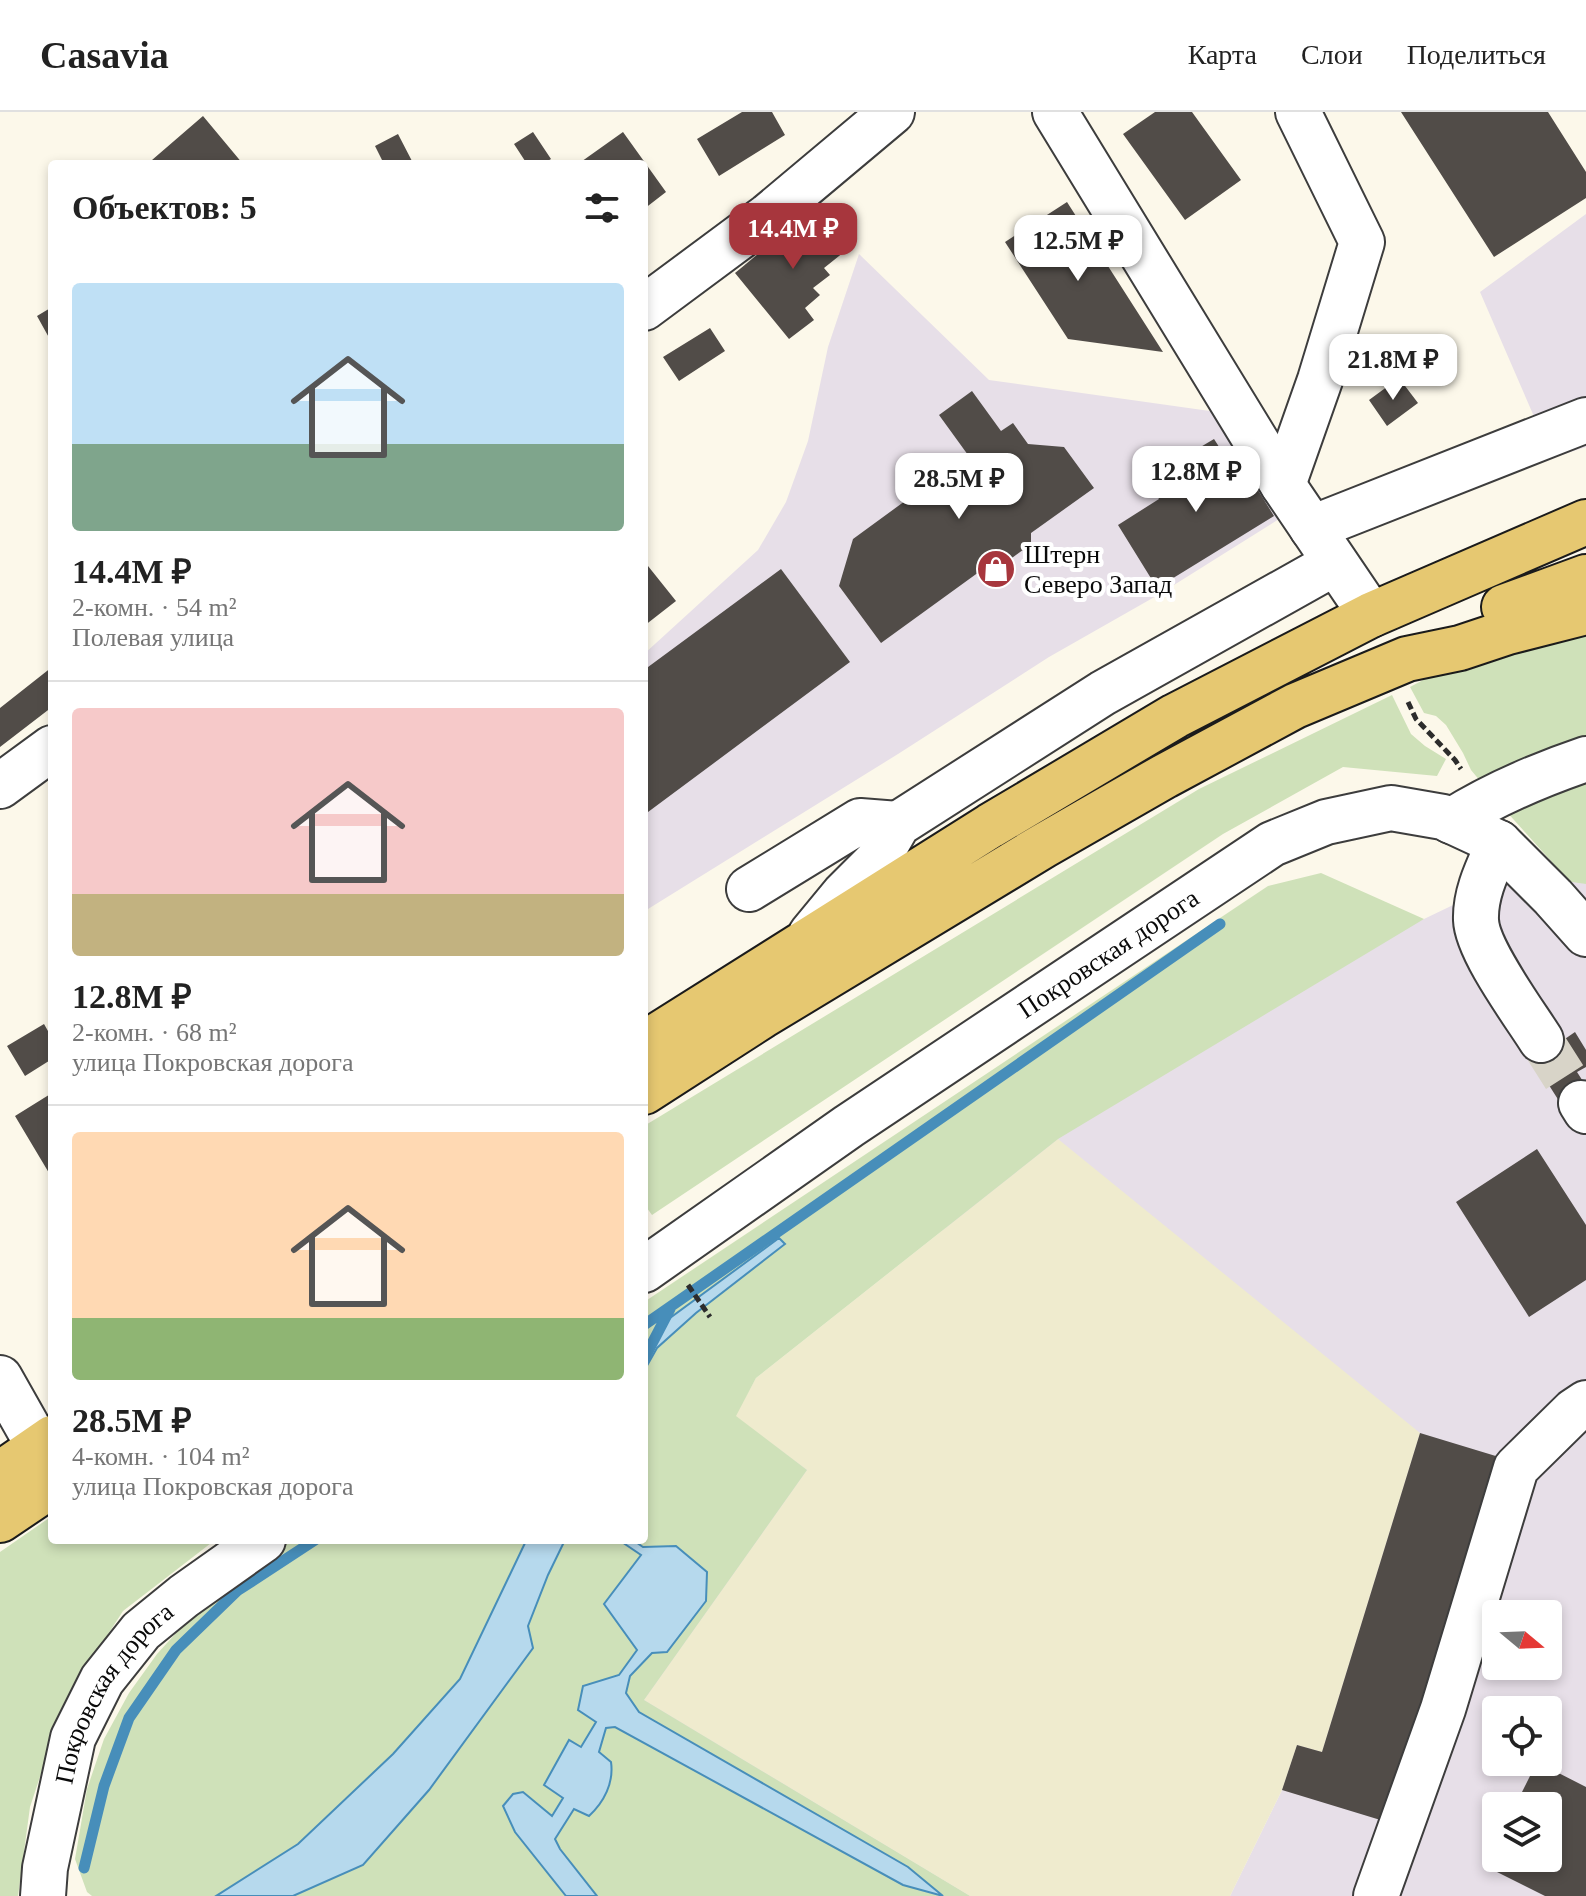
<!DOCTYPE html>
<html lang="ru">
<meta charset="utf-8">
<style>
body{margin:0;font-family:"Times New Roman",serif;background:#f2f2f2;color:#222;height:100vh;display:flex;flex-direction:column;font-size:30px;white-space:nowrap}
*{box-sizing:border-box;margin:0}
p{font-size:26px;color:#767676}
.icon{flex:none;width:44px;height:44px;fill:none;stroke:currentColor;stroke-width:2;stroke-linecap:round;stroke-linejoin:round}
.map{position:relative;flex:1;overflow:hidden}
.details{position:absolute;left:48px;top:48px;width:600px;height:1384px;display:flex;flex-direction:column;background:#fff;border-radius:8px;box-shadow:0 4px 12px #0003}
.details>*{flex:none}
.needle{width:52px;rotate:109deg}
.fabs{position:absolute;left:1482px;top:1488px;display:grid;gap:16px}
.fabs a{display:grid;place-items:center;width:80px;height:80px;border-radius:8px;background:#fff;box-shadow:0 4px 12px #0003;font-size:40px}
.price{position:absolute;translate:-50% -68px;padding:0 18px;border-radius:16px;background:#fff;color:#222;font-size:26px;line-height:52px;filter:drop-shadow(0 2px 4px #0008)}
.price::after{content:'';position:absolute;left:50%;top:48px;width:24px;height:18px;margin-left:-12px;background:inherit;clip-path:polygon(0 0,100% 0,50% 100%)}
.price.current{background:#a7363d;color:#fff}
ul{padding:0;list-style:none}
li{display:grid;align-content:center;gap:16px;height:424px;padding:0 24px}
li+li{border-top:2px solid #e0e0e0}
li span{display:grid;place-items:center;height:248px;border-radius:8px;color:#555}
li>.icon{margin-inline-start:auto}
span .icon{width:144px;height:144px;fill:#fffc;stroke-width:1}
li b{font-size:34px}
h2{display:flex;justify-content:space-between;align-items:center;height:96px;padding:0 24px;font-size:34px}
header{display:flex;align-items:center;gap:48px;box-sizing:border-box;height:112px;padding:0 40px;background:#fff;border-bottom:2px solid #e0e0e0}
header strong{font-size:38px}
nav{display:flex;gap:44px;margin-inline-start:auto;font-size:28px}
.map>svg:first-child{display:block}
.industrial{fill:#e7dfe8;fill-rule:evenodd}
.farmland{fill:#efebce}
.green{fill:#cfe1b9}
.water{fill:#b6d9ed;stroke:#478eba;stroke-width:2}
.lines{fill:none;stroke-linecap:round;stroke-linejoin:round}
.stream{stroke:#478eba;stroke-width:11}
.building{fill:#514c48}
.minor-tunnel{stroke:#d8d4c8;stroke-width:44;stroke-dasharray:44 22;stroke-linecap:butt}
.minor-casing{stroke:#3d3d3d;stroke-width:48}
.major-casing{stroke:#1b1b1b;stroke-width:48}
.path{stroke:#2c2c2c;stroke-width:5;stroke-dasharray:8 4;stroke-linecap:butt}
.minor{stroke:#fff;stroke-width:44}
.major{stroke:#e6c871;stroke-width:44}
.labels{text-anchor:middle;stroke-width:8;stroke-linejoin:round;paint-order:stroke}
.poi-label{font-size:26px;fill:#0a0a0a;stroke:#fff;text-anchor:start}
.street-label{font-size:26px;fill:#0a0a0a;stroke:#fff}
</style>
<header>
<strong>Casavia</strong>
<nav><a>Карта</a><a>Слои</a><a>Поделиться</a></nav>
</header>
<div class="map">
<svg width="1586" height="1784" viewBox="0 0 1586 1784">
<rect width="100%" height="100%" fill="#fcf8ea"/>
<path class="industrial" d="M1586,102V335L1552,346L1480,180Z
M859,142L989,268L1224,301L1287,402L1158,483L1049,545L898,642L648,797L644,790V542L758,438L786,390L808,329L828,235Z
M1586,726V1784H1230L1282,1678L1297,1633L1420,1321L644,1587L970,1784H386L600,1428H644L1110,945L1424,807L1555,744ZM1496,1502H1548V1554H1496ZM1496,1598H1548V1650H1496ZM1496,1694H1548V1746H1496Z"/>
<path class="farmland" d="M1058,1027L1420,1321L1322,1640L1297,1633L1282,1678L1230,1784H970L644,1588L807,1358L735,1304L756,1266Z"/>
<path class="green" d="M1586,516V772L1572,770L1563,766L1551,749L1495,687L1471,658L1463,641L1446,613L1436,604L1424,601L1410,575C1464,545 1528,533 1586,516Z
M1392,583L1411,622L1425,634L1446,647L1437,664L1343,655L1223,722L652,1103L644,1092V1014L1199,677Z
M1321,761L1424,807L1058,1027L756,1266L736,1304L807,1358L644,1588L970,1784H943L908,1755L639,1600L626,1581L630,1564L652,1540H667L706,1489L707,1459L676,1434L643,1435L633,1428H644V1259L657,1236L696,1201L785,1131L779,1126L670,1206L644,1237V1190L1268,774Z
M52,1404V1428H215L123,1499L65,1589L30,1695L18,1784H0V1440Z
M289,1428H529L525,1431L460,1566L393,1642L298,1732L216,1784H92L87,1780L75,1747L87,1677L104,1627L129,1581L157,1542L188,1508Z
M565,1428H619L641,1442L637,1537L619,1563L596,1610L581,1635L569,1629L545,1673L563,1686L551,1704L515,1720L566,1784H293L363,1753L429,1678L476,1613L528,1515L548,1463Z
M616,1615L903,1773L940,1784H597L560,1737L555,1727C577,1692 595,1655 606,1616Z"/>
<path class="water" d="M779,1126L785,1132L696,1201L657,1236L644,1259V1237L670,1206Z
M529,1428H565L548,1463L528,1514L533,1536L429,1678L363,1753L293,1784H216L298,1732L393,1642L460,1567L525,1431Z
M619,1428H633L643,1435L676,1434L707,1460L706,1489L667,1540L652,1541L630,1564L626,1581L639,1600L908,1755L943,1784L903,1773L615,1615L606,1616L599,1640L611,1650C614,1671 604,1690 589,1704L574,1697L555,1727L560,1737L597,1784H566L515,1720L503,1694L513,1682L523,1680L552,1704L563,1686L544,1673L569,1628L581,1635L596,1610L578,1598L583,1574L619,1563L637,1538L604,1492L641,1443Z"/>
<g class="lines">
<path class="stream" d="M644,1213L1220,812
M644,1247L670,1197
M84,1756L104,1674L129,1606L176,1538L237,1479L315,1428"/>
</g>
<path class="building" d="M742,0H772L785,23L719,64L697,27Z
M1155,0H1192L1241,68L1185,108L1123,22Z
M1401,0H1548L1586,60V86L1494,145Z
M203,4L243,52H155L152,48Z
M533,20L551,47L543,52H527L514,32Z
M623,20L666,80L644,97V52H578Z
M398,22L413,51L384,52L375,34Z
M1067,90L1163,240L1068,227L1005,130Z
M815,95L849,136L824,156L830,163L813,176L820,183L805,196L814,208L789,227L735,161Z
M52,195V231L37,204Z
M710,216L725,239L679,269L663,245Z
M1399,266L1418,291L1387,314L1369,288Z
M972,279L1001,319L1013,311L1028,332L1064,335L1094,376L1031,421V432L1001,454L990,452L881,531L839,474L853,427L968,343L939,303Z
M1214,327L1223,341L1232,336L1274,404L1157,476L1118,413L1159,387L1151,374L1172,361L1178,370L1186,364L1177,349Z
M648,454L676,489L644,514V457Z
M781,457L850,550L644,703V558Z
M52,555V595L0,635V596Z
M44,912L52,926V947L25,964L7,934Z
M1575,920L1586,938V955L1577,960L1586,974L1566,1000L1526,937L1559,931Z
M52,981V1066L15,1004Z
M1537,1037L1586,1113V1168L1529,1205L1456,1090Z
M1420,1321L1499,1345L1387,1710L1282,1678L1297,1633L1322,1640Z
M1537,1650L1586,1675V1784H1545L1485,1754L1496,1732V1746H1548V1694H1515Z"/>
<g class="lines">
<path class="minor-tunnel" d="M1541,928L1581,991"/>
<defs>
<g id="minor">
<path d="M1055,0L1283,373L1371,503"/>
<path d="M644,196L768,104L892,0"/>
<path d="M1283,373L1320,268L1362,130L1298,0"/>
<path d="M1312,416L1586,308"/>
<path d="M0,674L52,636"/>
<path d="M1451,709C1494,682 1539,663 1586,647"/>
<path d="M1499,731C1488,756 1475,781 1476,808C1477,838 1524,901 1541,928"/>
<path d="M749,777L860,709L898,712"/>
<path d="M811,822L844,782L877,749L898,712L1103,581L1335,451"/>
<path d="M1581,991L1586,999"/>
<path id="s1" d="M644,1158L849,1014L1272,732L1326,710L1391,696L1443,705L1499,731L1553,785L1586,822"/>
<path d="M0,1266L39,1335"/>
<path id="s2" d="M43,1784L45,1756L73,1626L102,1568L141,1519L184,1484L263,1428"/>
<path d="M1376,1784L1443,1597L1516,1356L1574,1299L1586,1291"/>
</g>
<path id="major" d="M1504,495L1586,465
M644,932L990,714L1175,604L1371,503L1586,410
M644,980L762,904L1043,734L1165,664L1295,594L1407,547L1460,536L1508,520L1586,500
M0,1362L52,1326
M0,1408L52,1373"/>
</defs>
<use href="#minor" class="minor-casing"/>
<use href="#major" class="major-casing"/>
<path class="path" d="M1408,590L1416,607L1455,648L1461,657
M688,1173L710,1205"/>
<use href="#minor" class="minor"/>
<use href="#major" class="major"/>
</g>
<defs>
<symbol id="shop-disc" viewBox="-11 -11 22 22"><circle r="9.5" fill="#a7363d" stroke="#fff"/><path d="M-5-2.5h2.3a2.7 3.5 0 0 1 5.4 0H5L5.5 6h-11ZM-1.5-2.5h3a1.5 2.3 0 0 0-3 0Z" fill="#fff"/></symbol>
</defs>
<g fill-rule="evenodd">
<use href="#shop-disc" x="974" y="435" width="44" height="44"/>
</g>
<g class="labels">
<g class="poi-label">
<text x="1024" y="451">Штерн<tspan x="1024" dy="30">Северо Запад</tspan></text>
</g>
<g class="street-label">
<text dy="9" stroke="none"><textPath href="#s1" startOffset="562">Покровская дорога</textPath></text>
<text dy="9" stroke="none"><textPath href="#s2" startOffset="220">Покровская дорога</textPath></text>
</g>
</g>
</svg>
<div class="fabs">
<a><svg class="needle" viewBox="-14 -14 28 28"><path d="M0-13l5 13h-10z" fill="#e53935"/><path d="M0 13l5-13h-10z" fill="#767676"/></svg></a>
<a><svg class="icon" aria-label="locate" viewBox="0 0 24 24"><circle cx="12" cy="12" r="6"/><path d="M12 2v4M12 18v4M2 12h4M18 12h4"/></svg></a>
<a><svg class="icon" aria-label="layers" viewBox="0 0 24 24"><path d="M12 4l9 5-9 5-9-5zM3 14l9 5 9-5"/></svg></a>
</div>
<b class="price current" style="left:793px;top:159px">14.4M ₽</b>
<b class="price" style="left:1078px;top:171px">12.5M ₽</b>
<b class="price" style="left:1393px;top:290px">21.8M ₽</b>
<b class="price" style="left:1196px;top:402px">12.8M ₽</b>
<b class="price" style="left:959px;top:409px">28.5M ₽</b>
<section class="details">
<h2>Объектов: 5<svg class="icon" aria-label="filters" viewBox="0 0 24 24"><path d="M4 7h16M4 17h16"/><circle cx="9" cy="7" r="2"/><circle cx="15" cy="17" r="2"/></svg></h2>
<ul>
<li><span style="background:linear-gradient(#bfe0f5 65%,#7fa58c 0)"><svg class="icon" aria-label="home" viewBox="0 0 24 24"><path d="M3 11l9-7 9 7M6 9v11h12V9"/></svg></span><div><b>14.4M ₽</b><p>2-комн. · 54 m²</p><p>Полевая улица</p></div></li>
<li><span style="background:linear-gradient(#f6c9c9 75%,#c2b280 0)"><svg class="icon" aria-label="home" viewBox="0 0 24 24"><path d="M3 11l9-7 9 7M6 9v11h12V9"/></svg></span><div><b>12.8M ₽</b><p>2-комн. · 68 m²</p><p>улица Покровская дорога</p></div></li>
<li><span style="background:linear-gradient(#ffd9b3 75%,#8fb573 0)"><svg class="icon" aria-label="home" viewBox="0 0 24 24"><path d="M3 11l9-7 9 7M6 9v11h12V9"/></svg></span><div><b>28.5M ₽</b><p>4-комн. · 104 m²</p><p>улица Покровская дорога</p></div></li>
</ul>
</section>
</div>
